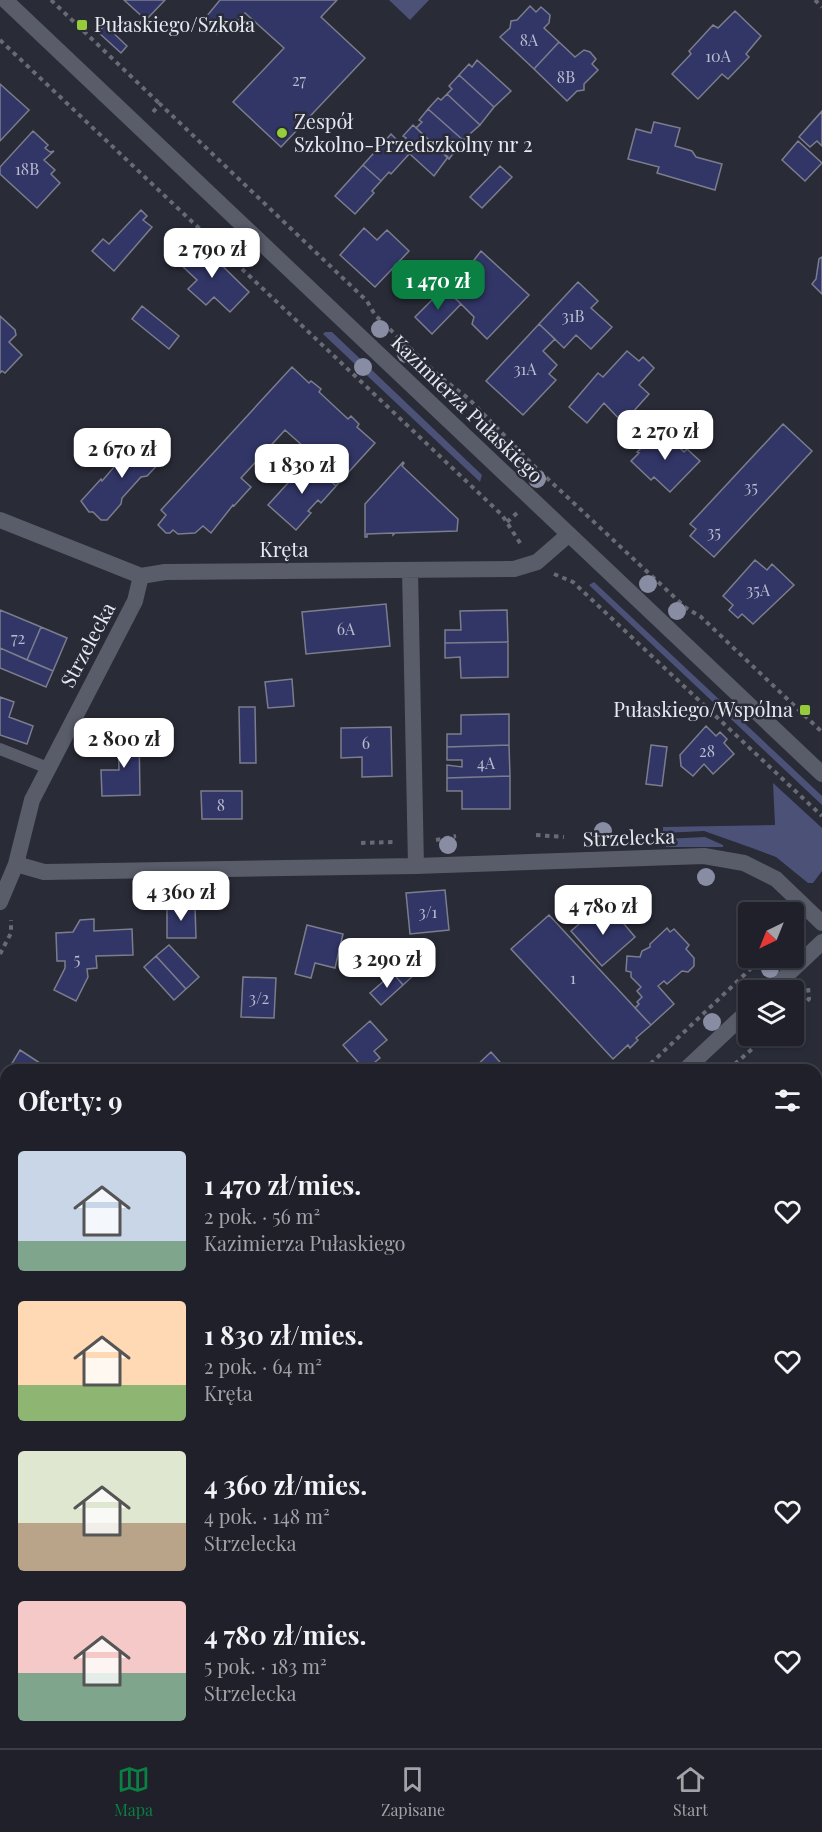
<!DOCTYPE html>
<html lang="pl">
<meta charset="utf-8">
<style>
body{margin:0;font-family:"Playfair Display",serif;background:#2c2d35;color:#f1f3f6;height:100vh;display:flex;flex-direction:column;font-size:22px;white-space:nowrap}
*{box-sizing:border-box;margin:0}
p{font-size:20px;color:#a1a3a8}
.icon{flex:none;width:33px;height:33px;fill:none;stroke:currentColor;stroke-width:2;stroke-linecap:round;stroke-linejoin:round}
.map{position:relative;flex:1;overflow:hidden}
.sheet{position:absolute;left:0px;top:1064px;width:822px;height:686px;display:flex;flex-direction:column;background:#1f2029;border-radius:18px 18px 0 0;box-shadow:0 2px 4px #0004,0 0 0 2px #3c3e46}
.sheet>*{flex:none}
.needle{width:39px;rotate:223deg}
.tools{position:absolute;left:738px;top:902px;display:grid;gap:12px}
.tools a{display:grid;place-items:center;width:66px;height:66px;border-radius:6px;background:#1f2029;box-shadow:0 2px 4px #0004,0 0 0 2px #3c3e46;font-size:30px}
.price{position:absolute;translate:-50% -51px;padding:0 14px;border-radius:12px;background:#fff;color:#222;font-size:20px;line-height:39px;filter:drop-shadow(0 2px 3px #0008)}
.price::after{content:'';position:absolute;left:50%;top:36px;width:18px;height:14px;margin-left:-9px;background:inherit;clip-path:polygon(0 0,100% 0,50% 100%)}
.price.current{background:#0b8043;color:#fff}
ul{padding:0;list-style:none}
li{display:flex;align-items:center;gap:18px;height:150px;padding:0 18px}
li span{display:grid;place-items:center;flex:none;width:168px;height:120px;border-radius:6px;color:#555}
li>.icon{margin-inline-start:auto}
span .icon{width:72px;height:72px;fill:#fffc;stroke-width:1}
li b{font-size:26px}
h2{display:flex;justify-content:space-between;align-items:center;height:72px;padding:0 18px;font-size:26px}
.tab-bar{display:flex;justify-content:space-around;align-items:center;height:84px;border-top:2px solid #3c3e46;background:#1f2029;font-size:16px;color:#a1a3a8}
.tab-bar a{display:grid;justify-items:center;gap:3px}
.tab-bar .current{color:#0b8043}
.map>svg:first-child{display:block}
.green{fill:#4c5178}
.building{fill:#323667;stroke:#7b7d8c;stroke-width:1.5}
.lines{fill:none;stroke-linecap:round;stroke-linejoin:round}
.path{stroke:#686a74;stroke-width:4;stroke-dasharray:4.5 4.5;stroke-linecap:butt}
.service{stroke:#595c69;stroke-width:12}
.minor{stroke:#595c69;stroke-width:16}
.tree{fill:#898da4}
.poi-dot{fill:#96cc3a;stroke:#292b37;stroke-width:2}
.labels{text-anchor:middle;stroke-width:5;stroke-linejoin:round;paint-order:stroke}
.number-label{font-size:16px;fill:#babcce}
.poi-label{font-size:20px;fill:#e7e9f1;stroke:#292b37;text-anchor:start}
.street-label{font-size:20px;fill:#e7e9f1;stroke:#292b37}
</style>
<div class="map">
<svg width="822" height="1748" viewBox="0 0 822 1748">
<rect width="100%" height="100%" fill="#292b37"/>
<path class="green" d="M389,0H429L410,20Z
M325,332H332L482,475L480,482L323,334Z
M594,582L822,796V805L589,585Z
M773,783L822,828V871L813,883H808L776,857L752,848L704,831L663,833V827L775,825Z
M705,837L723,845V847H666L664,839Z"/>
<path class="building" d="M124,0H165L146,20Z
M220,0H337L321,17L365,58L281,147L233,102L284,48L245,13L225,33L221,31L217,34L206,24L209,19L206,17Z
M530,6L536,12L541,7L550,15L549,23L544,28L559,42L534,69L500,37L510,28L511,21L517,20Z
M735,11L761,36L746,54L749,57L728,79L722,74L698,99L672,74L691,54L689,51L713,25L718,28Z
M105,25L127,46L121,53L98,32Z
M559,42L575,57L584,50L590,52L596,59L592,64L598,70L584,84V90L577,91L567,101L534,69Z
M477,60L511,91L494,107L459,75L469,64L472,67Z
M459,75L494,107L480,125L447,94L452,89L449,86Z
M0,84L29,110L0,141Z
M447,94L480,125L463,140L428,109L438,98L441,100Z
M428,109L463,140L449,159L416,128L422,122L419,120Z
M822,111V146L817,141L810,147L799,137Z
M654,122L680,128L675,146L692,151L696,157L722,164L715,190L657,173L659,167L628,159L636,129L651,133Z
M413,125L448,157L434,176L400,145L406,138L403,136Z
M33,131L48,145L45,148L50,152L54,151L44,160L55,170L51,174L60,183L37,208L0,174V167Z
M391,134L410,153L391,174L389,172L381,181L363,165Z
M798,141L822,163L805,181L782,160Z
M363,165L381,181L372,191L374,193L355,214L335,196Z
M500,166L512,177L482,208L470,197Z
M141,210L147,216L143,220L152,227L114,271L92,251L103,239L109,244Z
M364,228L377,240L387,230L409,251L375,287L340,255Z
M199,243L249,292L230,312L214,297L206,305L188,289L197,280L179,263Z
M481,251L529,295L487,339L472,324L474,317L449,292L473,266L471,264Z
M822,257V294L812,284L816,279L819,259Z
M578,282L598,301L591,308L612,327L591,349L576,335L564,348L539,324Z
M444,288L461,304L432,334L415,317Z
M142,306L179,336L169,349L132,319Z
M0,316L15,330L16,335L9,342L22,355L5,373L2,371L0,373Z
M539,324L555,339L543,351L557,365L549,374L556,380L523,415L486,381Z
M627,351L639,361L643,357L654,368L639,385L649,394L623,423L604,403L587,423L569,407L598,373L603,377Z
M292,367L309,383L311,381L321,389L319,392L348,419L351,416L359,424L357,427L375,443L336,486L308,461L313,455L285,430L241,478L251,487L234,506L233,505L211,533L203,526L195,533L178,534L173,530L170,533H166L158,525L166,515L161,510Z
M783,424L812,451L714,557L690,536L696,529L690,524Z
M661,430L684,452L687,449L700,461L670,492L654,477L651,480L631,461L639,453L637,452Z
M140,437L143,440L148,439L152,443L153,448L164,458L147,476L141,477L122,498L121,504L107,520H101L93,512H89L81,501L101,479L102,481Z
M308,461L336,486L321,503L318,500L308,511L311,513L296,530L268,505Z
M403,462L404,463L402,466L458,519L457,531L395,533L393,535V533L367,534V537H365V504Z
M755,560L767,570L772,564L794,585L753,624L742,614L738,618L729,610L733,605L723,596Z
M386,604L390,646L306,654L302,612Z
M0,610L41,627L27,660L0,648Z
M507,610L508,642L445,643V630H461L460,611Z
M41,627L67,638L53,671L27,660Z
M508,642V677L461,678L460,657L445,658V643Z
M0,648L53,671L46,687L0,668Z
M292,679L294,706L268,708L265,682Z
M0,697L14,702L9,717L33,726L27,744L0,735Z
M239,707H255L256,763H240Z
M509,714V745L447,747V734H461V715Z
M706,726L716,736L720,732L727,739L724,743L734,754L713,774L704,764L693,776L681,766L680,755Z
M391,727L392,776L362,777V757L341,758V728Z
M118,734H139L140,795L102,796L101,770H119Z
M509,745L510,776L447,778V765L462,767V760H447V747Z
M651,745L667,747L662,786L646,784Z
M510,776V809H462V791H447V778Z
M201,791H242V819H202Z
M445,890L449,930L410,934L406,893Z
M167,906H195L196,938H167Z
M614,912L635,937L602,966L571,931L585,919Z
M549,915L651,1025L636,1038L638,1040L630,1048L628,1045L613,1059L511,949Z
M94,919V931L132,929L133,955L96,956L97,968L87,969L88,977L76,1001L54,990L65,968V961H57L56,933L73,932L80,920Z
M307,925L343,934L335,968L315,963L311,978L295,974Z
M667,928L670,932L674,929L689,945L686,949L694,958V966L688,972L682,971L667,984L664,981L658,986L674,1004L651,1025L635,1008L639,1004L637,1002L642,997L637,991L641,987L631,977V972L626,971L627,956L640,957L642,951L650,947V944Z
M169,945L199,977L186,989L156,956Z
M415,953L426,964L403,985L393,973Z
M156,956L186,989L174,1000L144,967Z
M393,973L403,985L381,1005L370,993Z
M243,977L276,978L274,1018L241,1017Z
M370,1021L387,1040L374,1051L380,1058L365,1070L343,1045Z
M20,1050L46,1067L44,1070H8Z
M491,1052L507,1070H474L473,1069Z
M6,1072V1130L4,1133L0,1130V1082Z
M819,1079L822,1082V1107L816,1100V1081Z
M820,1145L822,1148V1213L819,1216L816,1213V1149Z
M816,1541L822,1547V1594L816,1587Z
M816,1723L822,1728V1748H735L740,1743H816Z
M560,1743H665L662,1745L664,1748H585Z"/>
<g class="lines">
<path class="path" d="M51,0L160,104
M815,0L822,7
M0,40L502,515L522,546
M153,112L160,104L367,301L375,315L439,376L469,399L533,465L686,608L700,616L822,732
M507,522L518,512
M554,574L573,582L822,816
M536,835L564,837
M436,840L456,836
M361,843L395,842
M0,954L11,933V920
M794,1013L809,999L808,987L810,985
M644,1070L763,957
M728,1070L768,1035
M816,1389L822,1394
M816,1447L822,1453"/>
<path class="service" d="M0,749L48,768
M0,1621L6,1623
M441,1748L442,1743"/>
<path class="minor" d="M5,0L822,774
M0,520L141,576L165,572L514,569L537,562L568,535
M410,570L416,866
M16,864L44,872L416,866L704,856L744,863L776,879L822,923
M0,902L16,864L32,800L135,601L141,576
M771,990L822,942
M685,1070L748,1011
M816,1417L822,1423
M0,1662L6,1663
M339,1743L358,1748
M191,1748L193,1743"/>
</g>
<g class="tree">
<circle cx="380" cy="329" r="9"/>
<circle cx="406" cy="354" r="9"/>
<circle cx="363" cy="367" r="9"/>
<circle cx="537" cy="479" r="9"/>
<circle cx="648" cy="584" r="9"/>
<circle cx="677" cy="611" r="9"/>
<circle cx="603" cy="831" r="9"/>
<circle cx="448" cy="845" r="9"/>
<circle cx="706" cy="877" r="9"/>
<circle cx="770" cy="969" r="9"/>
<circle cx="712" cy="1022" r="9"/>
</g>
<g class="poi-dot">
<rect x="76" y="19" width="12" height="12" rx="3"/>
<circle cx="282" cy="133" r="6"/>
<rect x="799" y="704" width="12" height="12" rx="3"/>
</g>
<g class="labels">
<g class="number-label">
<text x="529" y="46">8A</text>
<text x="718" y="62">10A</text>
<text x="566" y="83">8B</text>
<text x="299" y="86">27</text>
<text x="27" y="175">18B</text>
<text x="573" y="322">31B</text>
<text x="525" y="375">31A</text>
<text x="751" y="493">35</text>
<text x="714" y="538">35</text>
<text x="758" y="596">35A</text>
<text x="346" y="635">6A</text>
<text x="18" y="644">72</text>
<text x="366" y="749">6</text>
<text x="707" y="757">28</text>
<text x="486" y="769">4A</text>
<text x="221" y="811">8</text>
<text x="428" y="918">3/1</text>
<text x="77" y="965">5</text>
<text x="573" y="984">1</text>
<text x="259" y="1004">3/2</text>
</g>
<g class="poi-label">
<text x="94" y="32">Pułaskiego/Szkoła</text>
<text x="294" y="129">Zespół<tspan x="294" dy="23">Szkolno-Przedszkolny nr 2</tspan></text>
<text x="793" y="717" text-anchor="end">Pułaskiego/Wspólna</text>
</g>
<g class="street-label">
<text transform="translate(467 409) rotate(44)" y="7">Kazimierza Pułaskiego</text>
<text x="284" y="557">Kręta</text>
<text transform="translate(88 645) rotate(-62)" y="7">Strzelecka</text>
<text transform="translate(629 838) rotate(-2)" y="7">Strzelecka</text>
</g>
</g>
</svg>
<div class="tools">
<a><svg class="needle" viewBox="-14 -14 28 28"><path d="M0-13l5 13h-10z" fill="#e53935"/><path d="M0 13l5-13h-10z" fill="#a1a3a8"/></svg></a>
<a><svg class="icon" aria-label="layers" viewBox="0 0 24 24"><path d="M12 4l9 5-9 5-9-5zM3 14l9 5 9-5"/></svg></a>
</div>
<b class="price" style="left:212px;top:279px">2 790 zł</b>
<b class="price current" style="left:438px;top:311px">1 470 zł</b>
<b class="price" style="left:665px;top:461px">2 270 zł</b>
<b class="price" style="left:122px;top:479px">2 670 zł</b>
<b class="price" style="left:302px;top:495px">1 830 zł</b>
<b class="price" style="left:124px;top:769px">2 800 zł</b>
<b class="price" style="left:181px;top:922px">4 360 zł</b>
<b class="price" style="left:603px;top:936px">4 780 zł</b>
<b class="price" style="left:387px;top:989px">3 290 zł</b>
<section class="sheet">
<h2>Oferty: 9<svg class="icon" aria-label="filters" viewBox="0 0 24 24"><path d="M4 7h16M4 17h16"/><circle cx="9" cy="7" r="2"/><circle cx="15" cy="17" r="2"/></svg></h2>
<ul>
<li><span style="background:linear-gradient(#c9d6e8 75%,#7fa58c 0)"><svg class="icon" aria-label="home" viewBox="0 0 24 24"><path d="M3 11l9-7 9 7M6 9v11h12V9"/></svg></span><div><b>1 470 zł/mies.</b><p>2 pok. · 56 m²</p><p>Kazimierza Pułaskiego</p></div><svg class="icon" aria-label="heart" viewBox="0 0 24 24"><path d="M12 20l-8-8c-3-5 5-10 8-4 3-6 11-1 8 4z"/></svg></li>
<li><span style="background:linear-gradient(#ffd9b3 70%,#8fb573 0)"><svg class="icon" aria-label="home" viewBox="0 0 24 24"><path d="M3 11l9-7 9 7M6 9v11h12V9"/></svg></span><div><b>1 830 zł/mies.</b><p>2 pok. · 64 m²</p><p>Kręta</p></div><svg class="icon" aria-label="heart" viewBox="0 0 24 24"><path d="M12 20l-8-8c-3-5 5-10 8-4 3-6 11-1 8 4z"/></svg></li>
<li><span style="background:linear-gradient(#dfe7d0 60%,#b9a48a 0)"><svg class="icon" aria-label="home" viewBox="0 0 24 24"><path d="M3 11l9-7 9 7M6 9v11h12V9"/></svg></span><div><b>4 360 zł/mies.</b><p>4 pok. · 148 m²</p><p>Strzelecka</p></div><svg class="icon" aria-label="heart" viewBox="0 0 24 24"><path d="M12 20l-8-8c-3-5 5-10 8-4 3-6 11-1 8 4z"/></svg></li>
<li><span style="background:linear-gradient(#f6c9c9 60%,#7fa58c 0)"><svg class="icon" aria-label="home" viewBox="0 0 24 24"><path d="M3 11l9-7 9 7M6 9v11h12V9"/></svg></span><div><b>4 780 zł/mies.</b><p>5 pok. · 183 m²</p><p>Strzelecka</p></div><svg class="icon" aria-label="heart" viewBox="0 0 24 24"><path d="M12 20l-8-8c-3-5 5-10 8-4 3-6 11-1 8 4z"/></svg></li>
</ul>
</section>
</div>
<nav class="tab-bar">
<a class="current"><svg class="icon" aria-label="map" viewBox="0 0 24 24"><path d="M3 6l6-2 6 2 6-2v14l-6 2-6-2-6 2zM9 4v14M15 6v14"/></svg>Mapa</a>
<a><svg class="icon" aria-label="saved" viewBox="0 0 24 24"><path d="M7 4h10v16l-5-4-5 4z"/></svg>Zapisane</a>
<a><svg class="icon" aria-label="home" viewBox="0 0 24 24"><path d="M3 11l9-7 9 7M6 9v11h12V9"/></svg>Start</a>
</nav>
